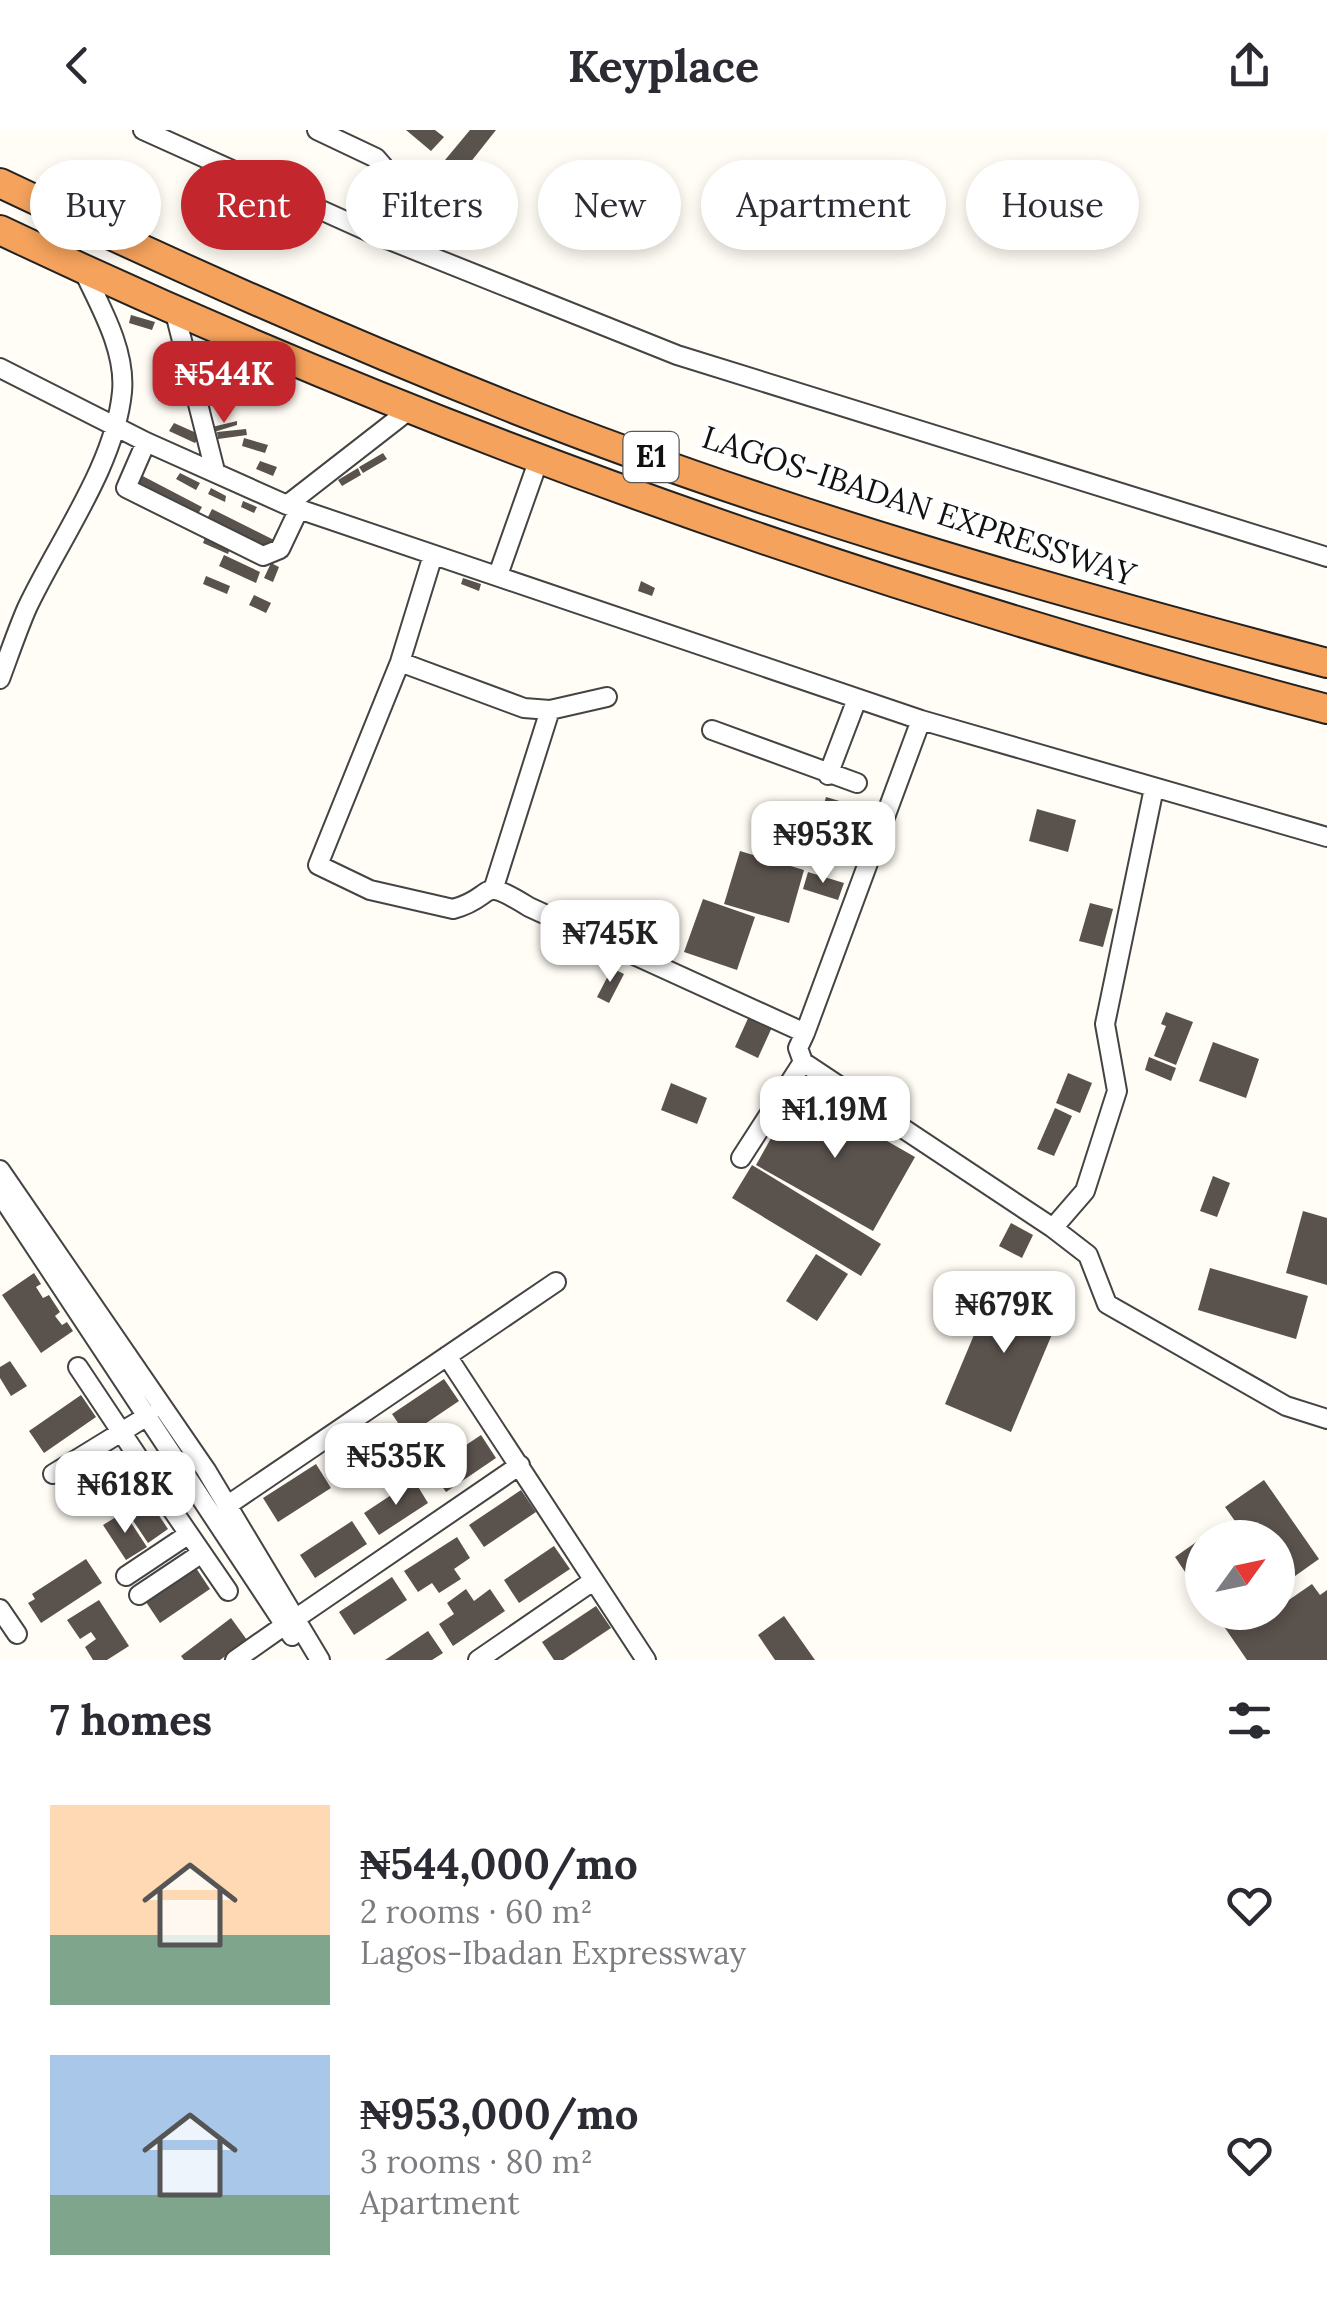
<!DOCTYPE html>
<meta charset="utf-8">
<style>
body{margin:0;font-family:Lora,serif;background:#f7f7f7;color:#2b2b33;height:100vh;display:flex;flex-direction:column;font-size:38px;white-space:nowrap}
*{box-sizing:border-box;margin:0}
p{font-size:32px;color:#7c7c81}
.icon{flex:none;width:55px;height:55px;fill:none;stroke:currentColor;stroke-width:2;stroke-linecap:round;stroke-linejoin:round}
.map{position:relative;height:1530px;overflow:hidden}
.details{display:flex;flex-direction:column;background:#fff;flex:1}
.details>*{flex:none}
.top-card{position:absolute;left:30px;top:30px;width:1268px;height:90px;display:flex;gap:20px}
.needle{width:65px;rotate:57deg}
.buttons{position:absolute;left:1185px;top:1390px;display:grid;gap:20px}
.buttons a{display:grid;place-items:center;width:110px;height:110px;border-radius:50%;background:#fff;box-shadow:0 5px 15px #0003;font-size:50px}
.price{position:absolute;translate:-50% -85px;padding:0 22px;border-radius:20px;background:#fff;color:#222;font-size:32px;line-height:65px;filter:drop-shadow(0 2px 5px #0008)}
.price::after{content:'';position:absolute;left:50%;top:60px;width:30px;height:22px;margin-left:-15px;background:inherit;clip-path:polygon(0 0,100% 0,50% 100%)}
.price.selected{background:#c4262e;color:#fff}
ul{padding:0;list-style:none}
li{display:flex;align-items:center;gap:30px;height:250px;padding:0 50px}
li span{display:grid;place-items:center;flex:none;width:280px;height:200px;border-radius:0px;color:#555}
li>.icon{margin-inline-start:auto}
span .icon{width:120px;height:120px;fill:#fffc;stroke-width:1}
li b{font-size:42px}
h2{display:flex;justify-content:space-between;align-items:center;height:120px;padding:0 50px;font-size:42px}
.chip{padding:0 35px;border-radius:45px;background:#fff;box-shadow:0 5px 15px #0003;font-size:35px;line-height:90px}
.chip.selected{background:#c4262e;color:#fff}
header{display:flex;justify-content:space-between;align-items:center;height:130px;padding:0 50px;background:#fff;font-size:45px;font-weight:800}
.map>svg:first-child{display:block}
.building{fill:#5a524d}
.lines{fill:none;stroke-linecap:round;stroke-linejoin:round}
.minor-casing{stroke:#444;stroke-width:22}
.highway-casing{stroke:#222;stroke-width:32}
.minor{stroke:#fff;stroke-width:18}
.highway{stroke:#f5a25d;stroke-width:28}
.labels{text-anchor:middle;stroke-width:10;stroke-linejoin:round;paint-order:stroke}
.shield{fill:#fff;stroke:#585858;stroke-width:2.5}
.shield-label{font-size:30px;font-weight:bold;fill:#111}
.street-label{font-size:32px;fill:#111;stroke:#fff}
</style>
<header><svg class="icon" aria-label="back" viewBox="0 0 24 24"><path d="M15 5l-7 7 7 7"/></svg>Keyplace<svg class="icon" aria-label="share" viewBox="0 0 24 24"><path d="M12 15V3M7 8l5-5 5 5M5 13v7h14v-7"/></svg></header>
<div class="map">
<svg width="1327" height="1530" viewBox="0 0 1327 1530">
<rect width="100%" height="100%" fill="#fffdf5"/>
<path class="building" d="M406,0H435L444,7L431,21Z
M470,0H496L462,43L445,30Z
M434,38L451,51L432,75L407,56L419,41L427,47Z
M470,64L491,75L478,100L457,88Z
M131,185L155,192L152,200L129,193Z
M237,291V295L214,302L212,297Z
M174,293L201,305L195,313L169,301Z
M246,299L247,305L218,309L217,302Z
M244,308L268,315L265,323L242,316Z
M383,323L387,329L363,343L359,337Z
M260,331L277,337L273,346L256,339Z
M358,338L361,345L342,356L338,350Z
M135,342L202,377L197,386L130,352Z
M180,343L200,353L196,360L176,349Z
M211,358L226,366L225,372L208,364Z
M243,371L257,377L254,383L241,377Z
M212,379L274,410L268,422L206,391Z
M206,405L231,416L228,424L203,413Z
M224,425L260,442L256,453L219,436Z
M271,433L279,437L273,452L264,448Z
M206,446L230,456L227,464L203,454Z
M463,448L481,454L479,461L461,454Z
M641,451L655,458L652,466L638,461Z
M254,465L271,473L266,483L249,475Z
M826,667L853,675L850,688L822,681Z
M1037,679L1076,690L1068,722L1029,711Z
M740,721L804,740L789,793L724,774Z
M808,742L844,753L838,770L803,759Z
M703,769L755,787L737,840L684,822Z
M1090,773L1113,779L1103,817L1079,811Z
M612,838L624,844L609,873L597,867Z
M1166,882L1193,892L1176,935L1154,926L1166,896L1161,894Z
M750,884L773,895L758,928L735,917Z
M1213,912L1259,929L1246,968L1199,951Z
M1149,927L1176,938L1171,951L1145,940Z
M1068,943L1092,953L1080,983L1056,973Z
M671,953L707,968L697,994L661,980Z
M798,960L915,1027L873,1101L756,1035Z
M1055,978L1072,986L1054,1026L1037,1019Z
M752,1035L881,1114L861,1146L732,1068Z
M1213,1046L1230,1053L1217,1087L1200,1081Z
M1303,1081L1327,1088V1155L1286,1143Z
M1011,1093L1033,1105L1022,1128L999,1116Z
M816,1124L848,1144L817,1191L786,1171Z
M1210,1138L1308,1166L1296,1209L1198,1180Z
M34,1143L41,1154L36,1157L43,1168L49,1165L60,1182L55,1186L62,1195L67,1192L73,1201L41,1223L2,1165Z
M997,1150L1063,1178L1011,1302L945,1274Z
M10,1231L27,1256L11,1266L0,1248V1237Z
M444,1249L459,1271L407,1306L392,1284Z
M81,1265L96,1287L44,1323L29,1301Z
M379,1293L393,1316L341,1348L327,1326Z
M481,1305L496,1328L446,1362L430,1339Z
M120,1322L135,1346L82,1380L67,1357Z
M316,1334L331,1358L278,1392L263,1368Z
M414,1350L428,1373L379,1405L364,1383Z
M1264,1350L1319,1429L1281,1456L1278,1408H1247L1225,1377Z
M521,1360L536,1382L484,1417L469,1395Z
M146,1366L168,1399L148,1413L126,1380Z
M124,1382L147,1417L126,1430L103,1395Z
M352,1391L367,1414L315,1448L300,1425Z
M1225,1392L1236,1408H1203Z
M457,1407L470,1428L454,1439L461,1449L439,1463L432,1453L418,1462L404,1441Z
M1202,1408V1467L1175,1427Z
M554,1416L570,1439L519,1473L504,1450Z
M86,1429L102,1453L41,1493L28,1473L35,1469L32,1464Z
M194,1435L210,1459L160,1493L144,1469Z
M392,1447L407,1470L354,1505L339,1482Z
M1312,1454L1320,1465L1327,1460V1530H1247L1214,1482H1278V1466L1283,1474Z
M466,1459L474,1471L490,1459L505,1481L453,1516L439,1494L454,1484L447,1473Z
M99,1470L129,1516L107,1530H93L85,1517L96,1509L91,1502L80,1509L67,1490Z
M596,1476L611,1498L563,1530H554L542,1512Z
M784,1486L815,1530H775L758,1505Z
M231,1488L247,1510L220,1530H184L181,1526Z
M428,1501L443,1523L432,1530H385Z"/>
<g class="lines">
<defs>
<path id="minor" d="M143,0L372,103L677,225L1327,427
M317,0L376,28L389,43
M174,179L215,341
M0,238L146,312L287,375L921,590L1327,707
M146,312L126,358L263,426L280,419L299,379
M287,375L413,277
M433,425L400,532L318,735L370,760L453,779C498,767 476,744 529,777L805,903L798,918L803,932L1053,1098L1085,1061L1117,961L1105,894L1154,658
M498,445L539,329
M400,532L524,578L550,580L607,567
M0,549C9,525 17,501 27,478C58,412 115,335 122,262C126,220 100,176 83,140
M712,600L857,653
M828,645L857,569
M494,757L550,580
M805,903L921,590
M741,1028L803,932
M0,1040L206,1340L320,1530
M0,1064L292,1506
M1053,1098L1088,1125L1107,1174L1286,1276L1327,1289
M447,1226L646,1530
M78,1237L154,1351
M53,1344L149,1285
M160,1362L228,1461
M228,1375L556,1152
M126,1446L189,1404
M139,1465L202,1423
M0,1479L17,1504
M295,1489L520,1335
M235,1530L285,1495
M478,1530L593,1451"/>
<path id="highway" d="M0,53C166,132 334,207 505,275C771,381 1050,460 1327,533
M0,100C425,302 872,459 1327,579"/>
</defs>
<use href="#minor" class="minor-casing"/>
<use href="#highway" class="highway-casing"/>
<use href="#minor" class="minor"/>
<use href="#highway" class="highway"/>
</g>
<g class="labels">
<rect class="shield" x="623.5" y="302" width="55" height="50" rx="8"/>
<g class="shield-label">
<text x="651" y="337">E1</text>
</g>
<g class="street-label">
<text transform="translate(919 376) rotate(18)" y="11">LAGOS-IBADAN EXPRESSWAY</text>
</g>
</g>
</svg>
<div class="buttons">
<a><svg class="needle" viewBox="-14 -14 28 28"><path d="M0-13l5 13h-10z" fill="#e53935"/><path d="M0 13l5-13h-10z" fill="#7c7c81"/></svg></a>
</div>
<b class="price selected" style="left:224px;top:296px">₦544K</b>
<b class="price" style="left:823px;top:756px">₦953K</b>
<b class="price" style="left:610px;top:855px">₦745K</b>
<b class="price" style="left:835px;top:1031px">₦1.19M</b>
<b class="price" style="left:1004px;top:1226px">₦679K</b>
<b class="price" style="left:396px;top:1378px">₦535K</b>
<b class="price" style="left:125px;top:1406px">₦618K</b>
<div class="top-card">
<a class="chip">Buy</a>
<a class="chip selected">Rent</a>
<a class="chip">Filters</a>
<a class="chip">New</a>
<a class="chip">Apartment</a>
<a class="chip">House</a>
</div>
</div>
<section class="details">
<h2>7 homes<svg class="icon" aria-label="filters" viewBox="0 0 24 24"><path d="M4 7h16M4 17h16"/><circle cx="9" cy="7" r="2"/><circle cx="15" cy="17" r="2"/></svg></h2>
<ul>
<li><span style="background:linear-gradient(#ffd9b3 65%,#7fa58c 0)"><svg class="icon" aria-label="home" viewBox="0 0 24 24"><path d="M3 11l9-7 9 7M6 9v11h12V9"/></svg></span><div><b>₦544,000/mo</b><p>2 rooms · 60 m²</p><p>Lagos-Ibadan Expressway</p></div><svg class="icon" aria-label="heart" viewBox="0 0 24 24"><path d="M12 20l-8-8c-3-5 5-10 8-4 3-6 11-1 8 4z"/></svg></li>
<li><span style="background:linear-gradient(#a9c7e8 70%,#7fa58c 0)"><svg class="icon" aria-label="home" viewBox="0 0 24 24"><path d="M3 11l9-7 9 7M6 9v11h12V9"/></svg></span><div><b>₦953,000/mo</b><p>3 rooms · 80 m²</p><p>Apartment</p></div><svg class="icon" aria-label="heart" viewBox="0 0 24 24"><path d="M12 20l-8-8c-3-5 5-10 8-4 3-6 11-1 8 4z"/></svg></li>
</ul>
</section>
